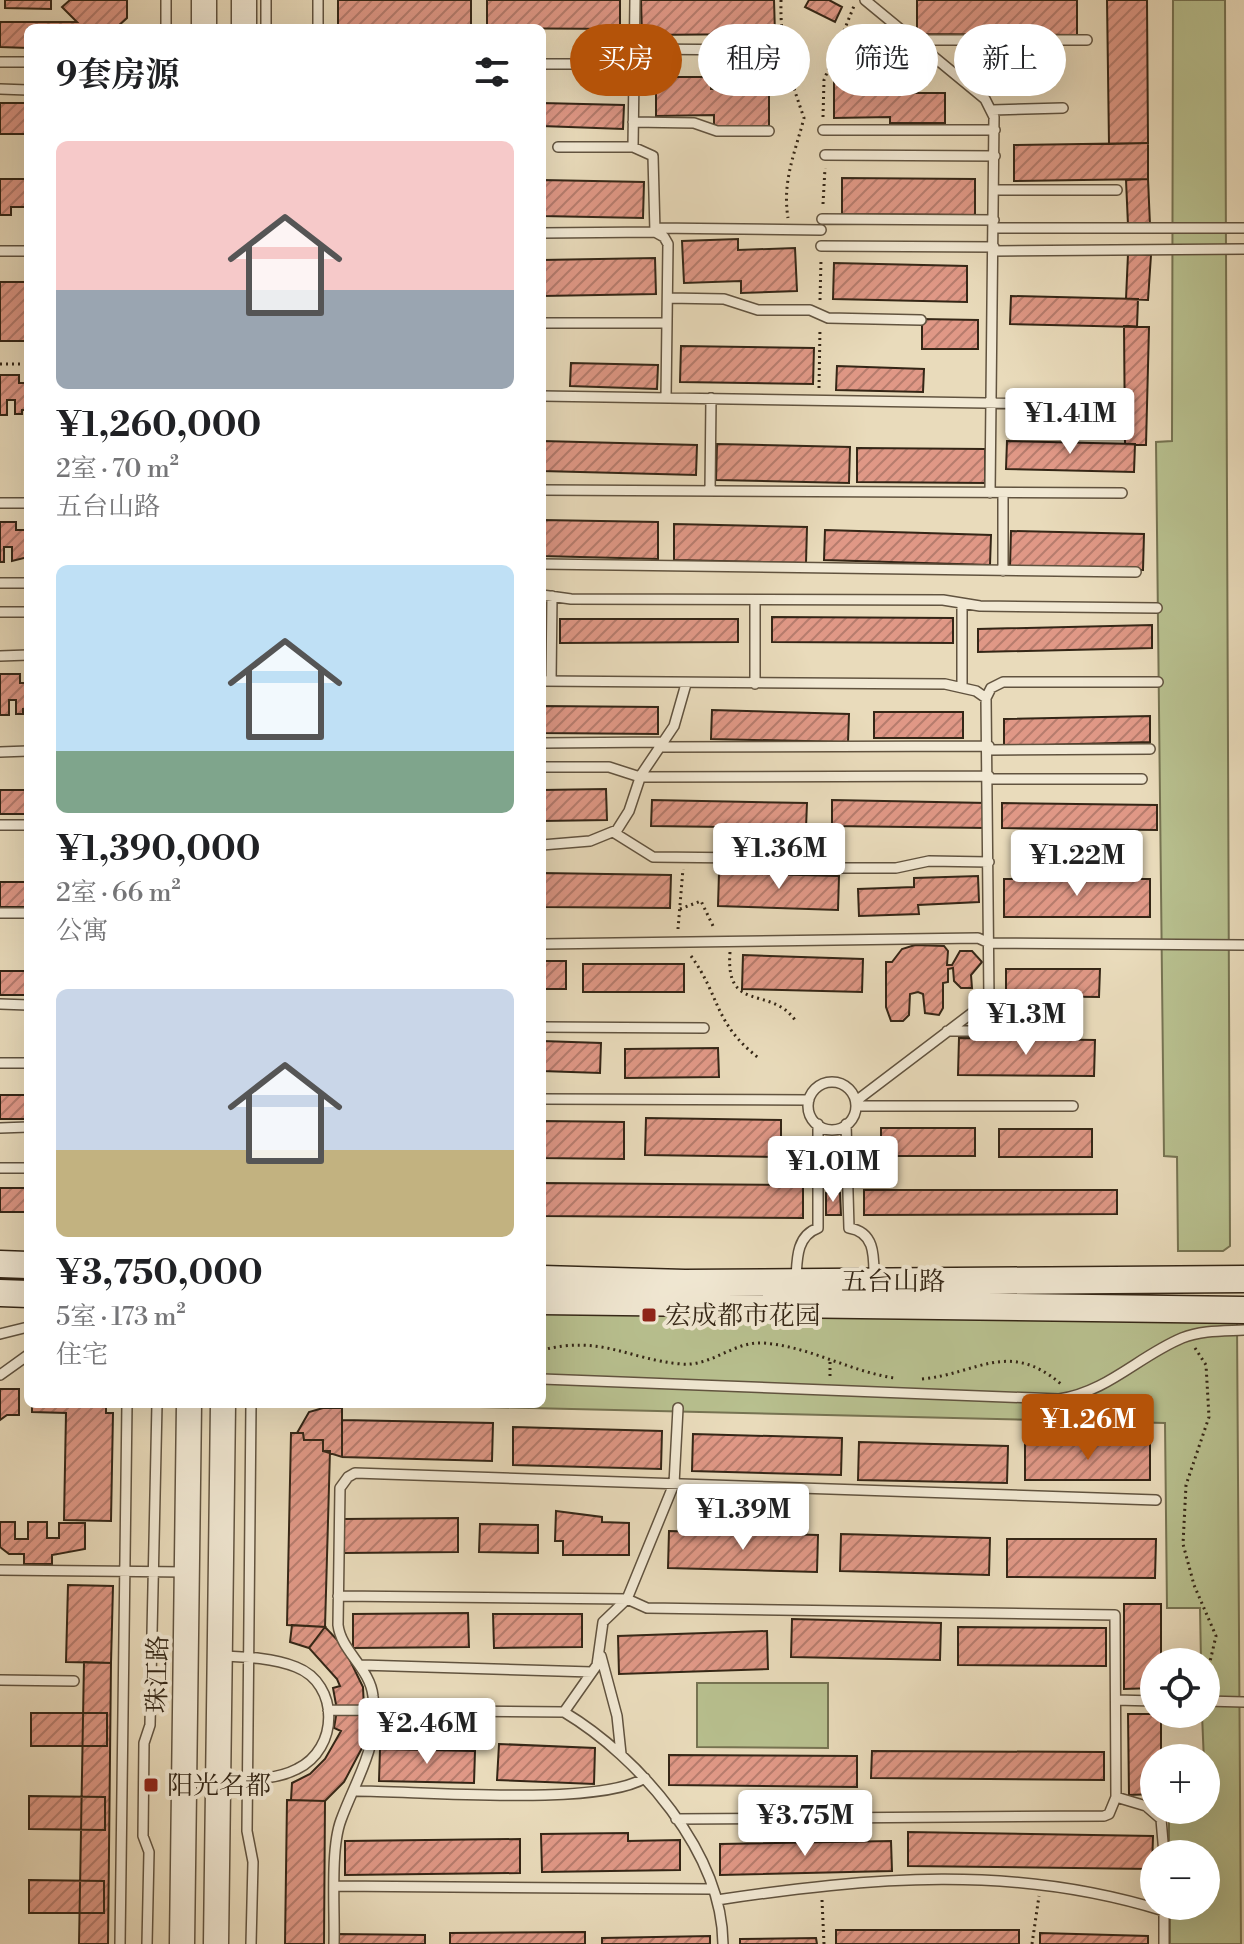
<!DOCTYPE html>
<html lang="zh">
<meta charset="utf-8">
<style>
body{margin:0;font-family:"Libre Bodoni","Noto Serif SC",serif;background:#f2f2f2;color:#202124;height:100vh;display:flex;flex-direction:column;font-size:30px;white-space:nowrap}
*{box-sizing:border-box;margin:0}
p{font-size:26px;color:#757577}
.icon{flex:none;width:44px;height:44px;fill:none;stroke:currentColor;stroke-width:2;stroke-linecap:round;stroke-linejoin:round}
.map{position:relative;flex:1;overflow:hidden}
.drawer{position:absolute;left:24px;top:24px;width:522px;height:1384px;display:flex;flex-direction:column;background:#fff;border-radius:12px;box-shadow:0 8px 32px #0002}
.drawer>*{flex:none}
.top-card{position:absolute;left:570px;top:24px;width:554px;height:72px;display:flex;gap:16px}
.tools{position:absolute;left:1140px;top:1648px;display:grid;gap:16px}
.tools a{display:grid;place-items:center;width:80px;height:80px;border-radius:50%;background:#fff;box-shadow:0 8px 32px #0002;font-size:40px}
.price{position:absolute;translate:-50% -68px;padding:0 18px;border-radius:8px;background:#fff;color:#222;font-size:26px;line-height:52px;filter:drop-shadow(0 2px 4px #0008)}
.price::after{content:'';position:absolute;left:50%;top:48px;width:24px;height:18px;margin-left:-12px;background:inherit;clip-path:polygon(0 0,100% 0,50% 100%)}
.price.on{background:#b45309;color:#fff}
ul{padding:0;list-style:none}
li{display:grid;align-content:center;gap:16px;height:424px;padding:0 32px}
li span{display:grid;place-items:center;height:248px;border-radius:12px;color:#555}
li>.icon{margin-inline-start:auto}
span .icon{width:144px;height:144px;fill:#fffc;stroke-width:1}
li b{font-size:34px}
h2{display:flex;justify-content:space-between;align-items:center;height:96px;padding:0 32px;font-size:34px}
.pill{padding:0 28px;border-radius:36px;background:#fff;box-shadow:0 8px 32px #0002;font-size:28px;line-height:72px}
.pill.on{background:#b45309;color:#fff}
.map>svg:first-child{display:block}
.green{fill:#b8c08f;stroke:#767352;stroke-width:2}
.building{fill:url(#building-hatch);stroke:#342616;stroke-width:2}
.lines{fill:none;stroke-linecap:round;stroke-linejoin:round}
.service-casing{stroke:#61533f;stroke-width:12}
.tertiary-casing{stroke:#61533f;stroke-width:27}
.secondary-casing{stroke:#342616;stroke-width:29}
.path{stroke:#342616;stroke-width:3;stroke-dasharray:2 4;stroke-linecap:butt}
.service{stroke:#f1e8d3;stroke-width:9}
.tertiary{stroke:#f1e8d3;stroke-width:24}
.secondary{stroke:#f1e8d3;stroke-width:26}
.poi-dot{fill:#8f2418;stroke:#f1e8d3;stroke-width:3}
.labels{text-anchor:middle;stroke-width:8;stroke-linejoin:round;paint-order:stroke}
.street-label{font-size:26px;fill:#342616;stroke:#f1e8d3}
.poi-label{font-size:26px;fill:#342616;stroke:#f1e8d3;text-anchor:start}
</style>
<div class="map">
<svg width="1244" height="1944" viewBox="0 0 1244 1944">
<defs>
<pattern id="building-hatch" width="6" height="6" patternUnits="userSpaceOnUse" patternTransform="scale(2)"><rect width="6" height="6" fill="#e09886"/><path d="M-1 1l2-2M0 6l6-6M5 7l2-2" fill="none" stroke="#b67c6d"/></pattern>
</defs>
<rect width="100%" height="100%" fill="#e9dbbb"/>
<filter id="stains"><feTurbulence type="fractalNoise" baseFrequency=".0025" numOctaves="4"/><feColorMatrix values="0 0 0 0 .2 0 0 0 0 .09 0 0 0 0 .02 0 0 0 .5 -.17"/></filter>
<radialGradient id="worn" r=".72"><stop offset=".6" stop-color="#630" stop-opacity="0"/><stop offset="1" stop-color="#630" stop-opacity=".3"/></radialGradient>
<path class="green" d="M1173,0H1225L1230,1246L1223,1251H1178L1177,1157L1164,1156L1156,442L1172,441Z
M542,1312L1237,1322L1241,1944H1170V1906H1206V1854H1169V1810H1206L1202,1714H1206V1662H1201L1200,1608H1167L1165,1423L355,1404H542Z
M697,1683H828V1748L697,1747Z"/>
<path class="building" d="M5,0H51V9L5,8Z
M70,0H127V18L116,28H28V48L0,47V22H77L62,7Z
M338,0H471V27L338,28Z
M487,0H620V29L487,28Z
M641,0H774L775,34L642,35Z
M809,0H829L842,7L835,22L805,7Z
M917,0H1077V35L917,34Z
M1107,0H1147L1148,143L1109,144Z
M656,77H711V89H769V126H714V115L656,116Z
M834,81H888V93H945V123H890V117L834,118Z
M0,103H28V134H0Z
M542,103L624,105L623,129L542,126Z
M1148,143V179L1014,181V145Z
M842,178L975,179V215L842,214Z
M0,179H28V207H11V215H0Z
M1148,179L1150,225H1128L1126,180Z
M542,180L644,182L643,218L542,216Z
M738,239V250L795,248L797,291L741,293V281L684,283L682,241Z
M1128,254L1151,255L1148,300L1126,299Z
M655,258L656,294L542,296V260Z
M834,263L967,266V302L833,299Z
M0,282H28V341H0Z
M1011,296L1138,299L1137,327L1010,324Z
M922,319L978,320V349H922Z
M1124,326L1149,327L1146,445L1125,444Z
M681,346L814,348L813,384L680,382Z
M571,363L658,365L657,389L570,386Z
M837,366L924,369L923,392L836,390Z
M0,375H19V383H28V410H22V414H15V400H7V415H0Z
M542,441L697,445L696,475L542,471Z
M1007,441L1135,444L1134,472L1006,469Z
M717,444L850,447L849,483L716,480Z
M857,448L985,449V483L857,482Z
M542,520L658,522V559L542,556Z
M0,522H16V530H28V522V557L12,561V547H4V562H0Z
M674,524L807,527L806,563L674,560Z
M825,530L991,535L990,565L824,560Z
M1011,531L1144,534L1143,570L1010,567Z
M772,617L953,618V643L772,642Z
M560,619H738V642L560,643Z
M1152,625V648L978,652V629Z
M0,674H20V683H28V709H23V714H16V700H9V715H0Z
M542,706L658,707V734L542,733Z
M712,710L849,714L848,742L711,739Z
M874,712H963V738H874Z
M1150,716V742L1004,746V719Z
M606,789L607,820L542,821V790Z
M0,790H28V814H0Z
M652,800L807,803L806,828L651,826Z
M832,800L987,803L986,828L832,826Z
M1002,803L1157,805V830L1002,828Z
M542,873L671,875L670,908L542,907Z
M719,873L839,876L838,910L718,906Z
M978,876L979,902L918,905L919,914L859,916L858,889L914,887V878Z
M1004,879H1150V917H1004Z
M0,882H28V907H0Z
M915,945L944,946L948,951L947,965H952L960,951H972L982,962L971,975L972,988H961L954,981L953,968L948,969V982L943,983V1008L939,1015L925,1013L923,994L918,992L910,994L909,1015L903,1021H891L886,1007V962H892L902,949Z
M743,955L863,959L862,992L742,989Z
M542,961H566V989H542Z
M583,964H684V992H583Z
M1006,969H1100L1099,997L1006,996Z
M0,971H28V995H0Z
M959,1038L1095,1040L1094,1076L958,1075Z
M542,1041L601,1043L600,1073L542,1071Z
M718,1048L719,1077L625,1078V1049Z
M0,1095H28V1119H0Z
M646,1118L781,1120V1157L645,1155Z
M542,1121L624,1122V1159L542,1158Z
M881,1128H975V1156H881Z
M999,1129H1092V1157H999Z
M542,1183L803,1185V1218L542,1216Z
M0,1188H28V1212H0Z
M864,1190H1117V1214L864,1215Z
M826,1193H840L841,1215H826Z
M0,1389H19V1415H7L0,1420Z
M32,1404H106V1413H113L111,1521L64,1520L66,1413L32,1412Z
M323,1408H342V1457L323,1451V1440H304L303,1433H297L309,1412Z
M342,1420L493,1423L492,1461L342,1457Z
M513,1427L662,1431L661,1469L513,1465Z
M291,1433H303L304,1440H323V1451H330L325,1627L287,1625Z
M693,1434L842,1438L841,1475L692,1471Z
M859,1442L1008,1446L1007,1483L858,1480Z
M1025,1443H1150V1480H1025Z
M556,1511L602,1517V1522L629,1523V1555H563V1541H555Z
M458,1518V1552L343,1553V1519Z
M0,1522H15V1539H28V1522H47V1538H59V1523H85V1549L52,1555V1564H24V1554H9L0,1547Z
M480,1524L538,1525V1553L479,1552Z
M669,1531L818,1535L817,1572L668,1568Z
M841,1534L990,1538L989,1575L840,1571Z
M1007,1539H1156L1155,1578L1007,1577Z
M68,1585L113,1586L111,1663L66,1662Z
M1124,1604H1161V1662H1154V1688L1124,1689Z
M468,1613L469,1647L353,1648V1614Z
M493,1614H582V1647L494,1648Z
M792,1619L941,1623L940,1660L791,1657Z
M292,1625L325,1627L309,1648L290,1642Z
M325,1627L343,1646L363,1687L365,1730L362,1748L344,1782L325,1801L291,1800L292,1783L310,1774L325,1759L341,1731L334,1728L337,1710L333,1688L340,1686L337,1679L309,1648Z
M958,1627L1106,1628V1666L958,1665Z
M767,1631L768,1669L619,1674L618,1636Z
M84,1662L111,1663L108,1944H79Z
M31,1713H107V1746H31Z
M1128,1714H1161V1758H1154V1794L1129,1795Z
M499,1744L595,1748L594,1784L497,1780Z
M380,1749L475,1751L474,1783L379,1781Z
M872,1751L1104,1752V1780L871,1778Z
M669,1755L857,1756V1787L669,1785Z
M29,1796L105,1797V1830L29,1829Z
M287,1800L325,1801L324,1944H285Z
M908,1832L1153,1836L1152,1869L908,1866Z
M628,1833V1841L680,1840V1870L542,1872L541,1834Z
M520,1839V1873L345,1875V1841Z
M891,1841L892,1871L720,1875V1844Z
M29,1880L104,1881V1913H29Z
M836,1930H1019V1944H836Z
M585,1932V1944H450V1933Z
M1040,1933L1148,1936V1944H1040Z
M337,1934L425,1935V1944H337Z
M710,1936V1944H602V1938Z
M816,1938L817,1944H740V1939Z"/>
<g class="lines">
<defs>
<path id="service" d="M865,0L985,99L994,117L990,493
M166,28V0
M266,28V0
M318,28V0
M914,40H1087
M635,49L769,50
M0,62H28
M542,64H634
M744,84V49
M0,89L28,90
M992,110L1063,108
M633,122L694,123L717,131H769
M823,130H995
M558,147H633L653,156L655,232
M633,147L635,0
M825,155L995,156
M994,190H1117
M822,219L994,220
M655,228L821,230
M994,228H1244
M542,233L655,232L664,237L668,244L666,398
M821,246L994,247
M0,251H28
M994,251L1244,249
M668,298L724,299L758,310H810L828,318L921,320
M542,323H667
M542,396L1112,405
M542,490L1122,493
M710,491L711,398
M0,503H28
M542,564L1136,572
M1003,571V493
M0,583H28
M542,595L571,599L943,600L980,606L1157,608
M755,600V684
M962,603V686
M0,612H28
M0,656L28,655
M542,681L945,684L976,691L986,698L989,1000L856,1101
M551,681L552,596
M986,698L991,688L1003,682H1158
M542,743L663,742
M660,747L989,746
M989,750L1150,749
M0,752L28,751
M542,767H609L640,777L989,776
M989,779H1142
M0,825H28
M613,832L653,857L746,858L802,868H896L929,861L989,862
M542,845L590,841L617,830L629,811L641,775L674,726L686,684
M0,913H28
M542,944L978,938L989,943L1244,945
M0,1004L28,1005
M542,1027L704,1028
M947,1031H1077
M0,1063H28
M808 1106a24 24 0 1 1 48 0a24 24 0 1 1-48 0Z
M542,1099L809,1100
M856,1106H1073
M846,1124L849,1228C875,1232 874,1256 874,1278
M0,1128L28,1127
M0,1168H28
M796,1280C797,1260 796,1236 818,1228V1124
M0,1334L28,1327
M0,1375L28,1355
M542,1379L1059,1399C1107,1392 1139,1356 1182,1338C1202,1330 1223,1331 1244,1330
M251,1404L247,1831L253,1862L251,1944
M0,1570L185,1572
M338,1596L627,1599L647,1608L1115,1615L1116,1797L1109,1814L1104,1816L676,1819
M601,1656L617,1716L621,1754
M361,1665L592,1672
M0,1680L74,1681
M1116,1700L1154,1701
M1206,1701L1244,1702
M328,1710L564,1712L597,1665L603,1622L627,1599L674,1484L678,1408
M564,1712C639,1757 722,1852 723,1944
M218,1780C244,1779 274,1781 297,1769C339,1749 340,1684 296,1667C273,1658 247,1657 223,1656
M356,1791C420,1791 597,1807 645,1778
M1116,1797L1146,1806L1161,1819L1164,1854
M336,1886L711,1889
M717,1900C871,1877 1013,1864 1164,1911
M1164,1906V1944
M120,1944L127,1404
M147,1944L149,1852L143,1836L144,1743L150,1725L157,1404
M334,1944C335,1911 330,1849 341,1820C357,1776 380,1747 373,1696C370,1668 341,1651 338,1625L340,1488L348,1477L355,1473L1156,1500"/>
<path id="tertiary" d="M204,28V0
M244,28V0
M182,1944L189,1404
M216,1944L223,1404"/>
<path id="secondary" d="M0,1264L28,1265
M542,1279L685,1283L1244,1279
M0,1293L28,1294
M542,1301L1244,1310"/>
</defs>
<use href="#service" class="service-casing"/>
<use href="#tertiary" class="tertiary-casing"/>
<use href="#secondary" class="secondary-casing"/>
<path class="path" d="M781,0C780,47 789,75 804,118C795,153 782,181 788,218
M823,117L824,80L854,6
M823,204L825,168
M820,300L821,260
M0,364H28
M819,388L820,328
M680,909L701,901L714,928
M678,929L683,869
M730,952C725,1014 770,985 795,1020
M691,956C721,997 713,1023 760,1059
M1195,1348L1206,1365L1209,1417L1186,1485L1183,1544L1194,1585L1216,1636L1209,1666V1689
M542,1350C602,1335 627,1359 681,1364C711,1367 734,1341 763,1343C808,1346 849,1371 894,1378
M830,1362V1378
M922,1379C977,1374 1008,1339 1061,1384
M822,1900L824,1944
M1032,1944L1039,1896"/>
<use href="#service" class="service"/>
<use href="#tertiary" class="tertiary"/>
<use href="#secondary" class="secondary"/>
</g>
<g class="poi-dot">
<rect x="641" y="1307" width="16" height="16" rx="4"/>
<rect x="143" y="1777" width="16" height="16" rx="4"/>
</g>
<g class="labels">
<g class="street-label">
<text x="893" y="1290">五台山路</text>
<text transform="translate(157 1674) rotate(-89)" y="9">珠江路</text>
</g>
<g class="poi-label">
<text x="665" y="1324">宏成都市花园</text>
<text x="167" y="1794">阳光名都</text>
</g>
</g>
<rect width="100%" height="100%" filter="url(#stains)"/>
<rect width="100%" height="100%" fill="url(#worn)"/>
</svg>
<div class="tools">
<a><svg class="icon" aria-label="locate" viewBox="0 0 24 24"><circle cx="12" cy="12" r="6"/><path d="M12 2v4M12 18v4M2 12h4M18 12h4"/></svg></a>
<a>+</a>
<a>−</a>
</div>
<b class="price" style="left:1070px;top:456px">¥1.41M</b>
<b class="price" style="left:779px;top:891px">¥1.36M</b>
<b class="price" style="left:1077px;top:898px">¥1.22M</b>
<b class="price" style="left:1026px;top:1057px">¥1.3M</b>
<b class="price" style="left:833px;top:1204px">¥1.01M</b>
<b class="price on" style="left:1088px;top:1462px">¥1.26M</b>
<b class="price" style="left:743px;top:1552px">¥1.39M</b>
<b class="price" style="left:427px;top:1766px">¥2.46M</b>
<b class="price" style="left:805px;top:1858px">¥3.75M</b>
<div class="top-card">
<a class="pill on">买房</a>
<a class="pill">租房</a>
<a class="pill">筛选</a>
<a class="pill">新上</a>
</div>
<section class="drawer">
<h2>9套房源<svg class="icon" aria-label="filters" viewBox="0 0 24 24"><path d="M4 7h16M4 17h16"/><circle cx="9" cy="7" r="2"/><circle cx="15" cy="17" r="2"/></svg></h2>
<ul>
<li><span style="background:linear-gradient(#f6c9c9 60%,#9aa5b1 0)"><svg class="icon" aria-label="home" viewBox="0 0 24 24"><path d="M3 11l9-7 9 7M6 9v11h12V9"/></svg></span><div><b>¥1,260,000</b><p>2室 · 70 m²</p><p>五台山路</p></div></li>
<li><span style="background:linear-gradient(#bfe0f5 75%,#7fa58c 0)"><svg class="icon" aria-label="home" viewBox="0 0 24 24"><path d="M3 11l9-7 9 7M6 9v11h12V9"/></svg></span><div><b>¥1,390,000</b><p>2室 · 66 m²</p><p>公寓</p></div></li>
<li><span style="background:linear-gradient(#c9d6e8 65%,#c2b280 0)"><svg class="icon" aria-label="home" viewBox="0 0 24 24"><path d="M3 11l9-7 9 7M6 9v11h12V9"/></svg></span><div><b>¥3,750,000</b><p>5室 · 173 m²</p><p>住宅</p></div></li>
</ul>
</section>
</div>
